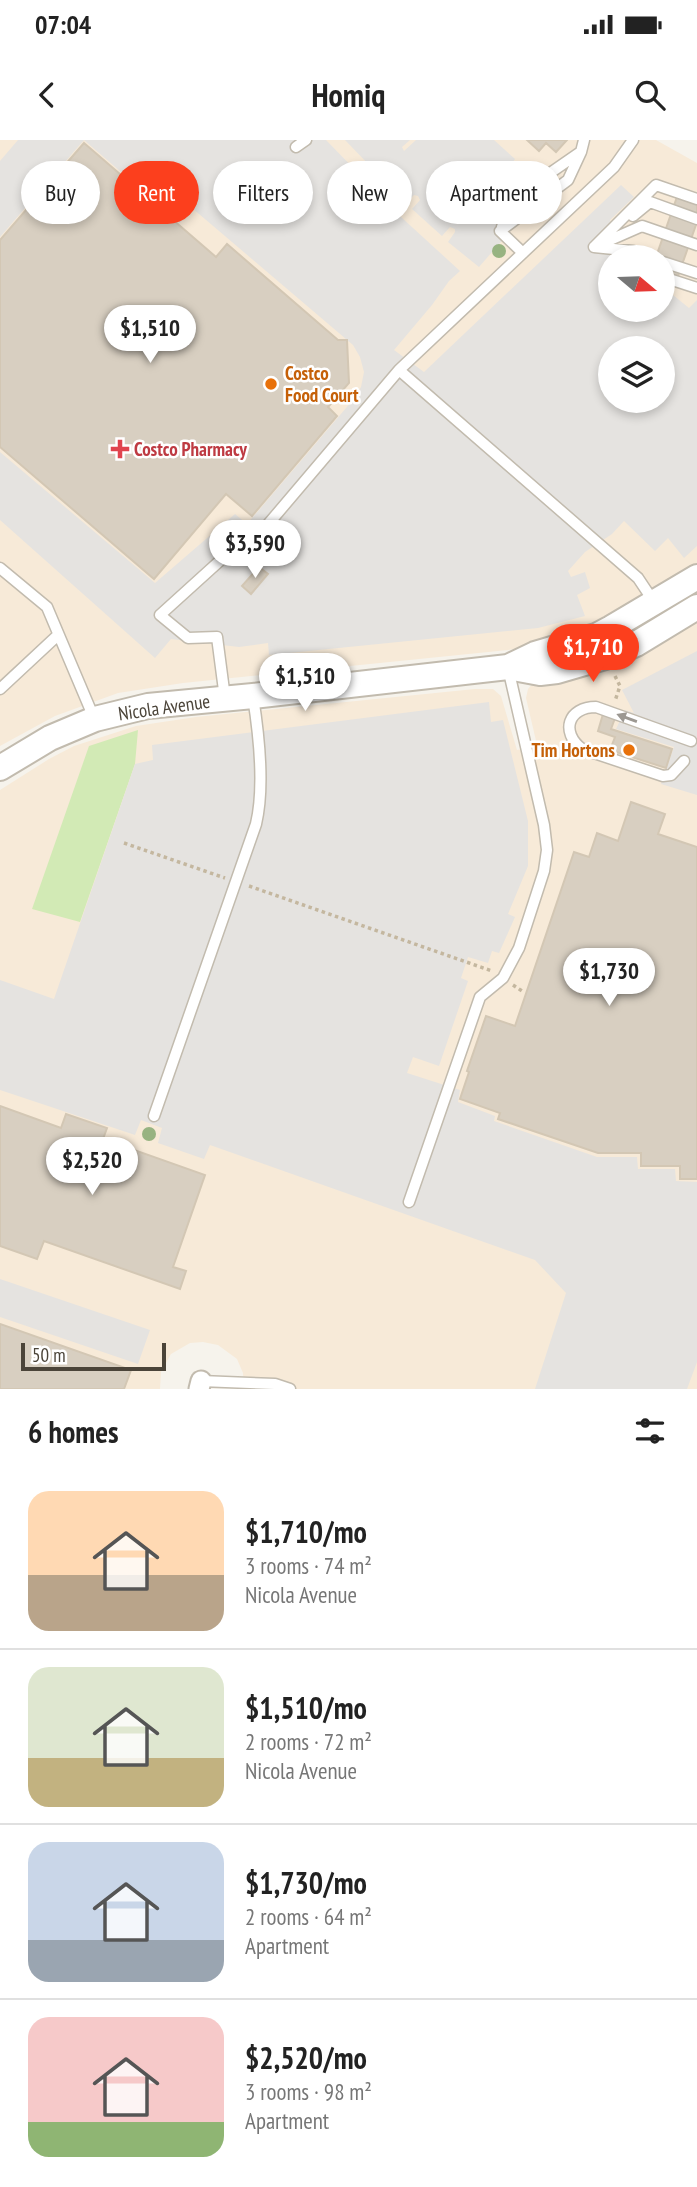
<!DOCTYPE html>
<meta charset="utf-8">
<style>
body{margin:0;font-family:"PT Sans Narrow",sans-serif;background:#f6f6f6;color:#222;height:100vh;display:flex;flex-direction:column;font-size:26px;white-space:nowrap}
*{box-sizing:border-box;margin:0}
p{font-size:23px;color:#767676}
.icon{flex:none;width:38px;height:38px;fill:none;stroke:currentColor;stroke-width:2;stroke-linecap:round;stroke-linejoin:round}
.map{position:relative;height:1249px;overflow:hidden}
.sheet{display:flex;flex-direction:column;background:#fff;flex:1}
.sheet>*{flex:none}
.guide{position:absolute;left:21px;top:21px;width:656px;height:63px;display:flex;gap:14px}
.needle{width:46px;rotate:109deg}
.buttons{position:absolute;left:598px;top:105px;display:grid;gap:14px}
.buttons a{display:grid;place-items:center;width:77px;height:77px;border-radius:50%;background:#fff;box-shadow:0 4px 10px #0003;font-size:35px}
.scale{position:absolute;left:21px;bottom:18px;width:145px;box-sizing:border-box;padding-left:7px;border:4px solid #4b4439;border-top:0;font-size:19px;line-height:24px;white-space:nowrap;color:#4b4439;-webkit-text-stroke:5px #fff;paint-order:stroke}
.price{position:absolute;translate:-50% -60px;padding:0 16px;border-radius:24px;background:#fff;color:#222;font-size:23px;line-height:46px;filter:drop-shadow(0 2px 4px #0008)}
.price::after{content:'';position:absolute;left:50%;top:42px;width:21px;height:16px;margin-left:-10px;background:inherit;clip-path:polygon(0 0,100% 0,50% 100%)}
.price.current{background:#fc3f1d;color:#fff}
ul{padding:0;list-style:none}
li{display:flex;align-items:center;gap:21px;height:175px;padding:0 28px}
li+li{border-top:2px solid #e0e0e0}
li span{display:grid;place-items:center;flex:none;width:196px;height:140px;border-radius:21px;color:#555}
li>.icon{margin-inline-start:auto}
span .icon{width:84px;height:84px;fill:#fffc;stroke-width:1}
li b{font-size:30px}
h2{display:flex;justify-content:space-between;align-items:center;height:84px;padding:0 28px;font-size:30px}
.pill{padding:0 24px;border-radius:32px;background:#fff;box-shadow:0 4px 10px #0003;font-size:24px;line-height:63px}
.pill.current{background:#fc3f1d;color:#fff}
.status{display:flex;justify-content:space-between;align-items:center;height:49px;padding:0 35px;background:#fff;direction:ltr}
.status svg{height:19px;fill:currentColor}
header{display:flex;justify-content:space-between;align-items:center;height:91px;padding:0 28px;background:#fff;font-size:32px;font-weight:700}
.map>svg:first-child{display:block}
.commercial{fill:#f7ead8;fill-rule:evenodd}
.green{fill:#d2eab5}
.parking{fill:#e5e3e0;fill-rule:evenodd}
.building{fill:#d8cfc1;stroke:#d3c7b4;stroke-width:2}
.lines{fill:none;stroke-linecap:round;stroke-linejoin:round}
.service-casing{stroke:#c2bbae;stroke-width:13}
.minor-casing{stroke:#c2bbae;stroke-width:23}
.tertiary-casing{stroke:#c2bbae;stroke-width:28}
.path{stroke:#c4b79f;stroke-width:3.5;stroke-dasharray:3.5 3.5;stroke-linecap:butt}
.service{stroke:#fff;stroke-width:10}
.minor{stroke:#fff;stroke-width:19}
.tertiary{stroke:#fff;stroke-width:24}
.tree{fill:#97b381}
.oneway{fill:#9c9892}
.food-dot{fill:#e8710a;stroke:#fff;stroke-width:2.5}
.health-dot{fill:#e0444e;stroke:#fff;stroke-width:2.5}
.labels{text-anchor:middle;stroke-width:5;stroke-linejoin:round;paint-order:stroke}
.food-label{font-size:19px;font-weight:bold;fill:#c56008;stroke:#fff;text-anchor:start}
.health-label{font-size:19px;font-weight:bold;fill:#be3a42;stroke:#fff;text-anchor:start}
.street-label{font-size:19px;fill:#4b4439;stroke:#fff}
</style>
<div class="status"><b>07:04</b><svg viewBox="0 0 49 12"><path d="M0 12V9h3v3zM5 12V6h3v6zM10 12V3h3v9zM15 12V0h3v12zM26 1h20v11H26zM47 4h2v5h-2z"/></svg></div>
<header><svg class="icon" aria-label="back" viewBox="0 0 24 24"><path d="M15 5l-7 7 7 7"/></svg>Homiq<svg class="icon" aria-label="search" viewBox="0 0 24 24"><circle cx="10" cy="10" r="6"/><path d="M15 15l6 6"/></svg></header>
<div class="map">
<svg width="697" height="1249" viewBox="0 0 697 1249">
<rect width="100%" height="100%" fill="#f6f3ec"/>
<path class="commercial" d="M0,0H656L697,23V430L610,483L541,505L508,510L183,543L118,553L55,576L0,606ZM611,117H663V170H611ZM611,208H663V261H611Z
M697,474V1249H244L243,1233L237,1219L218,1205L203,1202L190,1203L171,1214L161,1232L160,1249H0V650L49,619L74,606L136,586L196,577L475,549H493L501,556L517,610L537,605L526,558L528,549L533,543Z"/>
<path class="green" d="M138,590L135,624L80,782L32,769L89,606Z"/>
<path class="parking" d="M18,0H326L401,77L460,131L449,141L432,165L394,210L424,232L621,45L634,57L610,80L618,117H611V170H663V147L689,168L697,160V406L684,418L668,398L655,411L624,381L612,394L585,412L568,431L571,437L585,432L590,448L577,455L585,476L538,488L269,515L268,503L239,507L171,499L155,518L0,380V312L155,443L235,374L247,384L352,261L361,247L364,232L360,217L353,205L192,68L180,83L84,0L0,97V21ZM611,208H663V261H611Z
M345,0H410L402,7L404,11L416,0H494L515,19L507,30L514,36L520,80L479,127L448,102L455,92V89L450,87L442,96L412,69L420,60L418,56L414,55L406,63L377,34L385,27L384,21H381L372,28Z
M697,511V655L661,644L674,607L616,589L625,570L634,573L622,550Z
M489,562L491,582L503,580L528,681V726L508,774L515,777L499,813L492,811L488,823L468,817L461,838L468,841L439,926L413,917L407,933L460,950L458,962L495,976L494,981L597,1017H637L638,1029H675L676,1041L697,1042V1222L687,1249H535L566,1153L535,1120L210,1005L204,1019L158,1003L162,988L141,980L135,995L0,950V840L54,859L135,624L153,620L152,605Z
M0,1139L150,1190L138,1224L0,1177Z"/>
<path class="building" d="M527,0H567L556,12L546,3L539,11Z
M84,3L216,117L227,104L338,200H347L349,243L328,267L337,276L252,376L226,354L154,439L0,307V100Z
M678,54L697,61V82L678,136L663,131V117H656Z
M259,427L268,434L251,454L242,446Z
M603,574L615,578L611,589L672,609L666,628L610,610L615,597L598,591Z
M631,662L665,674L658,694L697,707V1039H680V1026H641V1013H598L498,979L500,973L460,959L469,932L467,931L486,876L515,886L574,712L589,717L597,693L618,701Z
M0,966L61,988L66,974L107,988L103,999L205,1035L173,1127L186,1131L180,1149L44,1101L37,1119L0,1106Z
M0,1184L131,1230L124,1249H0Z"/>
<g class="lines">
<defs>
<path id="service" d="M296,7L306,0
M633,76L650,62L697,79
M502,87L514,58L579,13
M500,91L568,40L581,12L584,0
M500,91L523,113
M601,104L642,86L697,105
M594,107L656,45L697,59
M594,107L633,111L651,117
M663,122L697,133
M663,137L697,148
M399,230L638,438L650,456L652,463
M0,428L47,467L94,578
M0,549L58,495
M225,558L217,497L188,498L160,475L234,408L253,402L399,230L614,27L633,0
M684,621L671,635L663,636L582,609C560,592 568,567 596,567L691,601
M154,976L256,684C265,646 259,595 253,557
M409,1062L480,857L503,838L519,808L544,731L547,710L544,685L508,528
M201,1241L275,1244L290,1249"/>
<path id="minor" d="M199,1249L201,1241"/>
<path id="tertiary" d="M508,527L535,514L596,496L611,488L697,437
M0,628L50,598L95,579L148,566L253,556L508,527L540,533L557,531L605,517L636,504L697,467"/>
</defs>
<use href="#service" class="service-casing"/>
<use href="#minor" class="minor-casing"/>
<use href="#tertiary" class="tertiary-casing"/>
<path class="path" d="M615,536L620,546L615,561
M124,703L225,738
M249,746L492,831
M513,845L522,851"/>
<use href="#service" class="service"/>
<use href="#minor" class="minor"/>
<use href="#tertiary" class="tertiary"/>
</g>
<g class="tree">
<circle cx="460" cy="28" r="7"/>
<circle cx="450" cy="40" r="7"/>
<circle cx="499" cy="111" r="7"/>
<circle cx="149" cy="994" r="7"/>
</g>
<defs><path id="oneway-solid" d="M-6-.8H1V-3.2L6.5 0L1 3.2V.8H-6Z" transform="scale(1.75)"/></defs>
<use class="oneway" href="#oneway-solid" transform="translate(627 578) rotate(-160)"/>
<g class="food-dot">
<circle cx="271" cy="244" r="7"/>
<circle cx="629" cy="610" r="7"/>
</g>
<path class="health-dot" d="M116.5 298.5h7v7h7v7h-7v7h-7v-7h-7v-7h7z"/>
<g class="labels">
<g class="food-label">
<text x="285" y="240">Costco<tspan x="285" dy="22">Food Court</tspan></text>
<text x="615" y="617" text-anchor="end">Tim Hortons</text>
</g>
<g class="health-label">
<text x="134" y="316">Costco Pharmacy</text>
</g>
<g class="street-label">
<text transform="translate(164 567) rotate(-8)" y="7">Nicola Avenue</text>
</g>
</g>
</svg>
<div class="buttons">
<a><svg class="needle" viewBox="-14 -14 28 28"><path d="M0-13l5 13h-10z" fill="#e53935"/><path d="M0 13l5-13h-10z" fill="#767676"/></svg></a>
<a><svg class="icon" aria-label="layers" viewBox="0 0 24 24"><path d="M12 4l9 5-9 5-9-5zM3 14l9 5 9-5"/></svg></a>
</div>
<div class="scale">50 m</div>
<b class="price" style="left:150px;top:225px">$1,510</b>
<b class="price" style="left:255px;top:440px">$3,590</b>
<b class="price current" style="left:593px;top:544px">$1,710</b>
<b class="price" style="left:305px;top:573px">$1,510</b>
<b class="price" style="left:609px;top:868px">$1,730</b>
<b class="price" style="left:92px;top:1057px">$2,520</b>
<div class="guide">
<a class="pill">Buy</a>
<a class="pill current">Rent</a>
<a class="pill">Filters</a>
<a class="pill">New</a>
<a class="pill">Apartment</a>
</div>
</div>
<section class="sheet">
<h2>6 homes<svg class="icon" aria-label="filters" viewBox="0 0 24 24"><path d="M4 7h16M4 17h16"/><circle cx="9" cy="7" r="2"/><circle cx="15" cy="17" r="2"/></svg></h2>
<ul>
<li><span style="background:linear-gradient(#ffd9b3 60%,#b9a48a 0)"><svg class="icon" aria-label="home" viewBox="0 0 24 24"><path d="M3 11l9-7 9 7M6 9v11h12V9"/></svg></span><div><b>$1,710/mo</b><p>3 rooms · 74 m²</p><p>Nicola Avenue</p></div></li>
<li><span style="background:linear-gradient(#dfe7d0 65%,#c2b280 0)"><svg class="icon" aria-label="home" viewBox="0 0 24 24"><path d="M3 11l9-7 9 7M6 9v11h12V9"/></svg></span><div><b>$1,510/mo</b><p>2 rooms · 72 m²</p><p>Nicola Avenue</p></div></li>
<li><span style="background:linear-gradient(#c9d6e8 70%,#9aa5b1 0)"><svg class="icon" aria-label="home" viewBox="0 0 24 24"><path d="M3 11l9-7 9 7M6 9v11h12V9"/></svg></span><div><b>$1,730/mo</b><p>2 rooms · 64 m²</p><p>Apartment</p></div></li>
<li><span style="background:linear-gradient(#f6c9c9 75%,#8fb573 0)"><svg class="icon" aria-label="home" viewBox="0 0 24 24"><path d="M3 11l9-7 9 7M6 9v11h12V9"/></svg></span><div><b>$2,520/mo</b><p>3 rooms · 98 m²</p><p>Apartment</p></div></li>
</ul>
</section>
